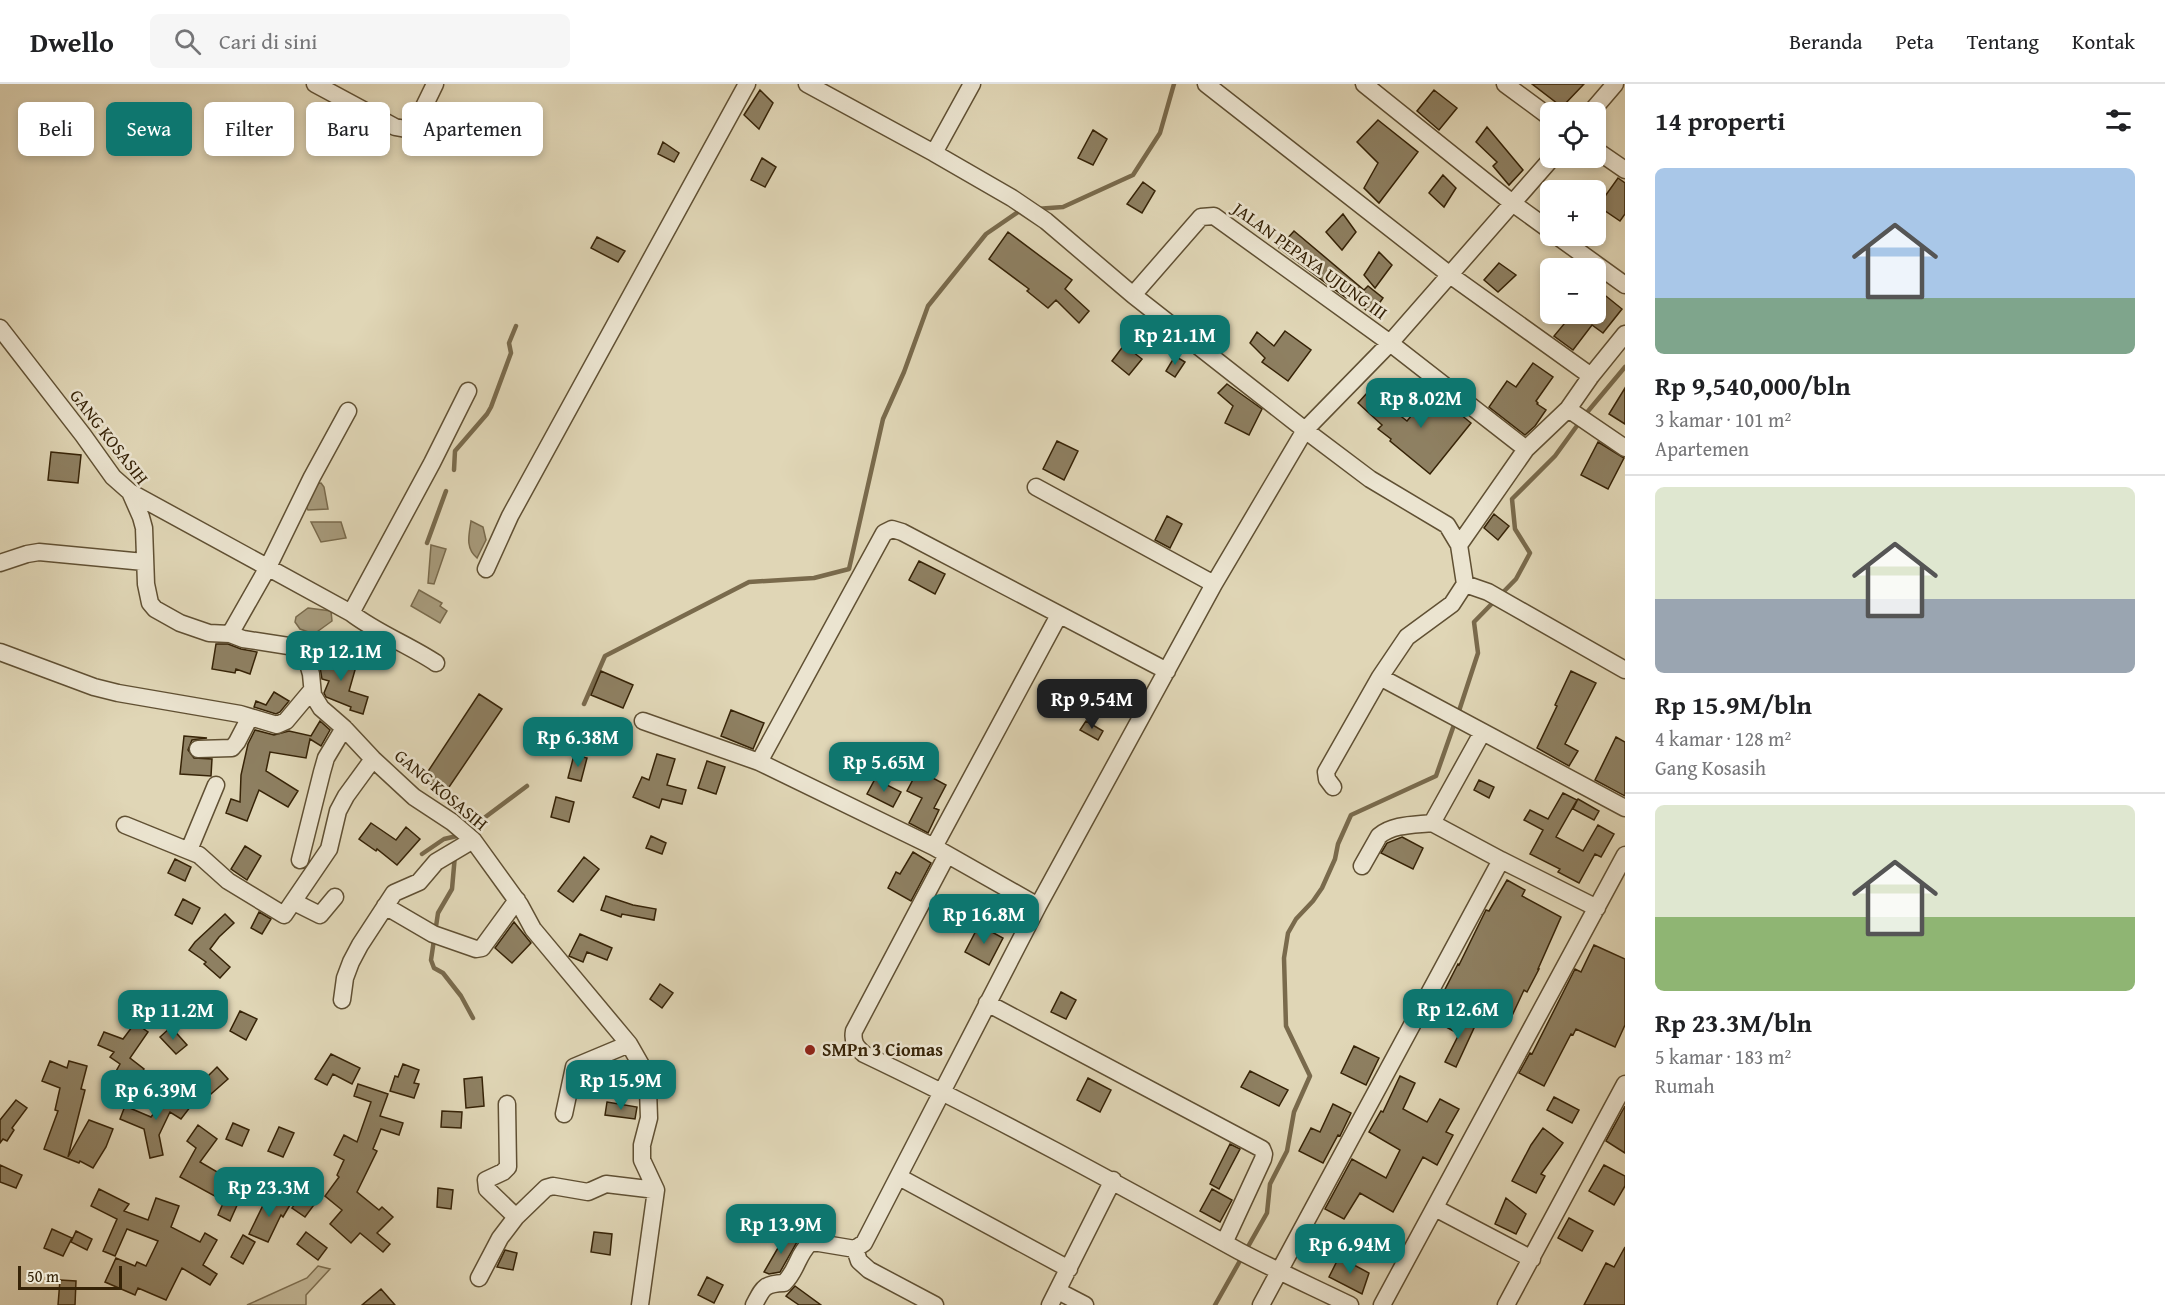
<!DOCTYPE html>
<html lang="id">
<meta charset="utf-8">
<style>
body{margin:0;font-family:"Gentium Book Plus",serif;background:#f6f6f6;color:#202124;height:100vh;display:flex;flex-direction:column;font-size:22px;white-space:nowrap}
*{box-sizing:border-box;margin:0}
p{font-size:20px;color:#757577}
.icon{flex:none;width:33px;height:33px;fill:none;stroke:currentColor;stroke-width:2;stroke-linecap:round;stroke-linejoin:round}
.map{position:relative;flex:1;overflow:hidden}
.details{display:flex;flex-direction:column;background:#fff;width:540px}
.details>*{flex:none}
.banner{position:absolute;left:18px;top:18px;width:570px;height:54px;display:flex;gap:12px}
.buttons{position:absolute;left:1540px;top:18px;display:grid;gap:12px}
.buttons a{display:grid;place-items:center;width:66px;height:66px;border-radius:9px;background:#fff;box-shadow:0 3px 9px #0003;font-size:30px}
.scale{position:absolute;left:18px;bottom:15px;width:104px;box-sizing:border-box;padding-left:6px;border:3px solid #362307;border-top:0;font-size:16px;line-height:21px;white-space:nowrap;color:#362307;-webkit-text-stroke:4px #ebe4d0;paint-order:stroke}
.price{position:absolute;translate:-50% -51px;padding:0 14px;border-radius:12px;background:#0f766e;color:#fff;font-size:20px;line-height:39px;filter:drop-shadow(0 2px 3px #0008)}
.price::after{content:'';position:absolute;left:50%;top:36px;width:18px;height:14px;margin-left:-9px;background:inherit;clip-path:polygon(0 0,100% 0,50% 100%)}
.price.current{background:#222;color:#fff}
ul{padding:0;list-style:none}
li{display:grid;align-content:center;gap:12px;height:318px;padding:0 30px}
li+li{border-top:2px solid #e0e0e0}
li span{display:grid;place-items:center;height:186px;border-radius:9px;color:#555}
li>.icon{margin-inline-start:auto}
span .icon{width:108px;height:108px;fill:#fffc;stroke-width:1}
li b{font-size:26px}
h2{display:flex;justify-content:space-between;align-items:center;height:72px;padding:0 30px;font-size:26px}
.chip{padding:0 21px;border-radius:9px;background:#fff;box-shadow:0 3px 9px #0003;font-size:21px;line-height:54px}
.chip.current{background:#0f766e;color:#fff}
header{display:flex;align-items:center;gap:36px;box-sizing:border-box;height:84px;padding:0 30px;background:#fff;border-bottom:2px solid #e0e0e0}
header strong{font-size:28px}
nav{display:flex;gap:33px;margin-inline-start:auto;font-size:21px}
.search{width:420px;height:54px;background:#f6f6f6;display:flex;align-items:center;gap:15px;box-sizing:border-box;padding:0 21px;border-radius:9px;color:#757577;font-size:22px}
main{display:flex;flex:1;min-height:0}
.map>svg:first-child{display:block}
.green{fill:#c3b898;stroke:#7c6e50;stroke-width:1.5}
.water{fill:#a6997a;stroke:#796a4c;stroke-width:1.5}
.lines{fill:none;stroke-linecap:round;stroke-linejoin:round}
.stream{stroke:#796a4c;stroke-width:4.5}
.building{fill:#8e8062;stroke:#362307;stroke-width:1.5}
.street-casing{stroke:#605033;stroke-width:19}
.street{stroke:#ebe4d0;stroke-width:16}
.poi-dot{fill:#8f2418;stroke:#ebe4d0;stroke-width:2}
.labels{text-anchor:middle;stroke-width:5;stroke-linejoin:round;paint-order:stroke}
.street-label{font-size:18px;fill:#362307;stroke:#ebe4d0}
.poi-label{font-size:18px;font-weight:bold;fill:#362307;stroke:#ebe4d0;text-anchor:start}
</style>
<header>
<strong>Dwello</strong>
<div class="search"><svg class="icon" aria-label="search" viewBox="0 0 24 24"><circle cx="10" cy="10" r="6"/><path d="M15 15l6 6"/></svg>Cari di sini</div>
<nav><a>Beranda</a><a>Peta</a><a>Tentang</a><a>Kontak</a></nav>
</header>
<main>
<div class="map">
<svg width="1625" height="1221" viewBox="0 0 1625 1221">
<rect width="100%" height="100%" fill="#e0d6b6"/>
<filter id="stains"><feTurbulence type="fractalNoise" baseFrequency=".00333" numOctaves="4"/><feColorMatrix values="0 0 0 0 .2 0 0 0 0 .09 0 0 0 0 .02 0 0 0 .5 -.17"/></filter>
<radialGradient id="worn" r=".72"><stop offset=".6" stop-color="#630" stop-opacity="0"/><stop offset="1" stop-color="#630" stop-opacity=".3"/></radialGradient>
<path class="green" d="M318,1182L330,1185L306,1211V1221H247L307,1194Z"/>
<path class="water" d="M321,399L324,403L328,425L308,426L304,419L314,400Z
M471,437L483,443L486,456L477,474C465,464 469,451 471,437Z
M311,438H341L346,454L321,458Z
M431,461L446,465L434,500L428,499Z
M419,506L442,519L440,522L447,527L440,539L411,522Z
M308,524L331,527L332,537L314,550L300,545L295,538L296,533Z"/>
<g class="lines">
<path class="stream" d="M1036,125L1063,123L1133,91L1160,49L1174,0
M1584,332L1625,283
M454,386L455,367L487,330L491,323L511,269L509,259L516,242
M427,459L446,407
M584,620L605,572L749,498L814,494L849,485L883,335L904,288L928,222L986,150L1021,126
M1458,630L1478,569L1474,538L1516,495L1530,469L1515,445L1512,415L1555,372L1579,339
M468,746L527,702
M422,770L444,755L457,752
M455,771L452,805L438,829L431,876L434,884L443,889L461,912L473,934
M1215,1221L1267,1129L1270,1100L1287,1067L1294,1028L1310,992L1286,942L1284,874L1288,849L1296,835L1313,817L1322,804L1335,775L1338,760L1351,731L1436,692L1455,638"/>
</g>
<path class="building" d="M1532,0H1584L1562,23Z
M760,6L773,19L759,45L744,31Z
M1434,6L1457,24L1439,46L1417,27Z
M1378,36L1418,68L1379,119L1364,104L1378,79L1357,58Z
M1487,43L1523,86L1509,101L1493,82L1497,78L1476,58Z
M1093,46L1107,55L1093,81L1078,74Z
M663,58L679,69L674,78L658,70Z
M762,74L776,83L765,103L751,96Z
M1443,91L1456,104L1444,123L1429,109Z
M1618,94L1625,99V130L1620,137L1598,122Z
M1143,98L1155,107L1142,129L1127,120Z
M1343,130L1356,148L1342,166L1326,148Z
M1294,147L1364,206L1368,202L1383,214L1371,231L1349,209L1346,214L1279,164Z
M1008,148L1072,196L1065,205L1089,227L1079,239L1056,216L1048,224L1027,207L1029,205L989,175Z
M597,153L625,167L618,178L591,164Z
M1379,168L1392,181L1375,204L1364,191Z
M1499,179L1516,191L1498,208L1484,196Z
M1596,204L1622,225L1603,249L1592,241L1573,266L1554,252L1569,234L1573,237L1578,230H1596Z
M1285,247L1311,266L1288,297L1262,278L1265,274L1250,259L1257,248L1274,262Z
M1124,261L1142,275L1129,291L1112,277Z
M1175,272L1185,278L1175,293L1166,287Z
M1533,279L1553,293L1536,317L1538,319L1537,320L1546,326L1535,342L1525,351L1489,323L1507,297L1516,303Z
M1227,300L1262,325L1249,351L1225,339L1233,322L1218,309Z
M1625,304V340L1609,330Z
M1432,307L1471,339L1430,390L1390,357L1391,355L1378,345L1382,341L1358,319L1367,309L1390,330L1393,326L1407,337Z
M1057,357L1078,367L1064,396L1043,385Z
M1598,358L1624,374L1608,405L1581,391Z
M51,368L81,371L78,399L48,396Z
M1494,430L1509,442L1498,456L1484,444Z
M1167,432L1182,440L1170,464L1155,456Z
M919,477L945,490L935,510L909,496Z
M216,560H228L241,565L257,568L250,590L236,585L235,589L212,585Z
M324,569L357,579L349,607L368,613L363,630L350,626L351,623L326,613L324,609L329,597L322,595L320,583Z
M601,587L633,601L623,624L591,611Z
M1571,587L1596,599L1565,660L1578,667L1569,682L1537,664L1557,622L1555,621Z
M274,608L289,617L280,628L276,630L254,623L256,617L266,621Z
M479,610L502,625L445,709L423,695Z
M731,626L764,639L753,665L721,652Z
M320,637L330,646L321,662L310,655L306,674L270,668L266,687L298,707L288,723L259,706L247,737L226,729L231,715L240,718L241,691L248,660L255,646L274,651L289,647L311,652Z
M1086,637L1103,647L1098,656L1080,646Z
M184,652L207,654L192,656L188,666L194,674L212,675L211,692L180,690Z
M1616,653L1625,658V712L1595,696Z
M657,670L675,675L667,701L686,706L682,720L662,715L659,724L633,713L642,693L649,696Z
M574,671L587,674L581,697L568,694Z
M707,677L725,683L716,710L698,704Z
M918,686L946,701L934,724L939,726L928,749L909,739L922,714L907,707Z
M875,695L901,708L893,723L867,710Z
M1479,696L1494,703L1489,714L1474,706Z
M1563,709L1577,716L1556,753L1583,767L1598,741L1614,750L1601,773L1595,770L1579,799L1558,788L1560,785L1530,770L1543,746L1524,736L1530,726L1548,735Z
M556,713L574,718L569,738L551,733Z
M1578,715L1599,727L1594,736L1573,725Z
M371,739L396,756L406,743L420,755L397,781L377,765L376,767L359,755Z
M651,752L666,759L662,770L646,764Z
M1402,753L1423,764L1413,785L1381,769L1387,759Z
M245,762L261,772L247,796L231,785Z
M913,768L931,779L911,817L888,804L896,788L900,790Z
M584,773L599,785L573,818L558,807Z
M175,775L191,783L185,797L168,789Z
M1507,796L1525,806L1522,812L1561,833L1538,885H1539L1527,908L1524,906L1510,936L1479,922L1481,918L1461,909L1452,928L1437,921L1458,880L1459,881L1486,826L1489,827Z
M606,812L633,821L656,825L654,836L622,830L621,833L601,826Z
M183,815L200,824L192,840L175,831Z
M259,828L271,835L262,850L251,844Z
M225,830L234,839L219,853L210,865L230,883L220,894L204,880L206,878L189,866L195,858Z
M514,838L531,859L512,879L495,864Z
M979,841L1003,854L989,881L965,868Z
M580,850L612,864L607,876L587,868L583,878L569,872Z
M1594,861L1625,875V941L1615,963L1576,945L1573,951L1571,950L1544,1002L1519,989L1530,969L1532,970L1575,885L1581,888Z
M660,900L673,909L662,924L650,915Z
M1061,908L1076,916L1066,935L1051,928Z
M143,911L153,918L138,940L128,934Z
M240,927L257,935L246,956L230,947Z
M1451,932L1474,944L1456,983L1445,978L1459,950L1446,943Z
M135,939L148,948L130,974L144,985L124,1018L105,1007L120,980L110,973L114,968L98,961L104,948L123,955Z
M171,943L187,961L176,970L160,953Z
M1354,962L1379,974L1366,1001L1341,989Z
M331,970L360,984L352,1000L333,990L327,1001L315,995Z
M50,977L67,984L69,977L87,982L81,1005L85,1006L68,1073L89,1036L113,1045L106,1063L93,1084L80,1077L79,1079L44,1065L58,1027L55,1026L60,1004L42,997Z
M403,980L419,986L414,999L419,1000L414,1014L390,1007L395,992L398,993Z
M217,983L228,995L211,1010L201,999Z
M1250,987L1288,1006L1279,1022L1241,1003Z
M1400,992L1415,999L1403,1025L1427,1038L1440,1015L1459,1025L1446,1048L1453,1051L1437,1081L1423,1073L1393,1128L1360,1109L1344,1135L1325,1125L1352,1075L1386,1094L1400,1066L1369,1048L1381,1027L1383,1028Z
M482,993L484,1022L466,1024L464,995Z
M1088,994L1111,1006L1100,1028L1077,1016Z
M358,1000L388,1010L380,1032L403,1039L399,1051L381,1045L373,1065L377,1067L357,1108L379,1126L382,1123L393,1133L377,1149L390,1160L383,1168L360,1149L351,1159L330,1140L342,1126L325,1112L339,1093L337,1091L344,1076L334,1071L344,1051L357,1058L371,1018L354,1012Z
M171,1007L191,1022L181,1035L170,1028L159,1051L163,1071L150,1074L144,1045L120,1035L125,1022L151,1033Z
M1554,1013L1579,1026L1572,1039L1547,1026Z
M16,1016L27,1024L12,1044L14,1046L7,1057L3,1055L0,1059V1036Z
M607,1018L637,1023L635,1035L605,1031Z
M1333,1020L1351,1029L1340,1052L1338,1051L1323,1079L1299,1067L1311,1044L1320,1048Z
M1625,1022V1069L1606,1057Z
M442,1027L462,1028L461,1044L441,1043Z
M233,1039L249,1046L242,1062L226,1055Z
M198,1041L217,1055L200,1078L219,1089L215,1096L243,1108L230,1137L218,1131L224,1117L180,1093L196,1064L187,1057Z
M279,1043L294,1049L283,1073L268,1067Z
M1543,1044L1563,1059L1541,1090L1545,1092L1536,1109L1512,1097L1531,1061Z
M1230,1060L1240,1065L1219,1105L1210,1100Z
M0,1081L22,1091L16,1104L0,1098Z
M1604,1081L1625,1092V1102L1614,1121L1589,1107Z
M309,1101L322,1110L305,1133L292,1124Z
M438,1104L453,1106L451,1125L437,1123Z
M99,1105L129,1120L124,1127L148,1136L156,1114L179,1122L171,1143L200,1158L205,1149L217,1156L203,1181L217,1190L210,1201L182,1184L166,1216L138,1204L135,1211L105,1198L116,1174L135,1182L137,1178L146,1182L158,1157L127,1145L115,1172L103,1167L117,1135L91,1122Z
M1212,1105L1232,1116L1220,1138L1200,1127Z
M269,1109L290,1121L283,1133L281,1131L268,1158L249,1150Z
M1506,1114L1526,1130L1516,1150L1495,1140Z
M1569,1134L1593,1147L1582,1167L1558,1154Z
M52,1145L72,1154L63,1172L44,1164Z
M76,1147L92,1155L87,1166L71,1158Z
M306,1148L327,1164L318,1176L297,1160Z
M594,1148L612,1150L610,1171L591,1168Z
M786,1150L798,1156L780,1188L769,1190L764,1188Z
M243,1151L255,1158L243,1180L231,1173Z
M1625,1163V1221H1584L1606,1179L1614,1183Z
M505,1166L517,1169L513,1186L497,1183Z
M1339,1173L1369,1189L1362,1210L1329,1193Z
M707,1193L723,1201L714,1219L698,1211Z
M60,1196L76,1197L75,1221H58Z
M795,1202L821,1221H799L786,1212Z
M381,1205L395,1221H362Z"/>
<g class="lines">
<defs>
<path id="street" d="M315,0L395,43L406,45L416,39L435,0
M807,0L934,69L1012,114L1046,137L1133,211L1305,346L1370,395L1447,441L1459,461
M1206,0L1450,191L1591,292
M1364,0L1511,118L1551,147
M1505,0L1551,34
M1591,28L1615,0
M1596,66L1625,86
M934,69L972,0
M1557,152L1625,201
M1133,211L1201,133L1214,132L1390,259L1526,365L1459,461L1465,500L1488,508L1625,586
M0,244L83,351L113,393L130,408L141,433L144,444L146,500L150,519L155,525L180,539L209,549L230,550L243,555L295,563L301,566L306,573L311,590L313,611L321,624L344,644L373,675L414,713L452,738L473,756L520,821L533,845L629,960L645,988L648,1005L649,1034L642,1061V1076L656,1106L640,1221
M1568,325L1625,364
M1526,365L1568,325L1591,292L1625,250
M1036,403L1214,500
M130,408L351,529C377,549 409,561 436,579
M0,479L27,470L39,468L144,478
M486,485L510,432L747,0
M1465,500L1452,520L1407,553L1380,593L1625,724
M351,529L432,379L468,307
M230,550L268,483L312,393L348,327
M0,568L94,603L118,609L240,630L277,641L286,637L312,606
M643,637L759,678L934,763L1038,822
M1482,649L1432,739L1501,776L1597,824
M198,665L232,664L237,658L250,633
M759,678L884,449L892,445L902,448L1167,587
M1333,703L1327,695L1326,688L1380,593
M125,741L199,771L228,797L284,831L329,765L338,727L346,712L373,675
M934,763L1059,531
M189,766L216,701
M947,771L854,947C852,958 856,963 864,970C992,1031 1116,1099 1239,1167C1275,1186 1313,1203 1350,1221
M300,776L322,688L326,674L344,644
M1362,782L1379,752C1393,740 1415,741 1432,739
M294,818L320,831L335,813
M385,822L433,850L476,865L482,864L517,816
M342,916L345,894L351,878L360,861L394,809L419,798L436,778L473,756
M987,919L1262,1065L1264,1070L1263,1075L1225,1157
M507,1020L508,1083L503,1088L486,1096L487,1105L516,1133L546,1104L553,1102L588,1108L606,1100L656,1106
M564,1030L574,983L629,960
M899,1093L1069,1185
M1435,1124L1532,1175
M855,1165L859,1177L869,1186L935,1221
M479,1194L500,1154L516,1133
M1058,1207L1085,1221
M754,1221C763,1204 763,1200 784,1199C797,1187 797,1171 810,1159H819L855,1165L864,1159L1038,822L1214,500L1305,346L1390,259L1552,74
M1050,1221L1113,1096
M1261,1221L1501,776
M1382,1221L1625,771
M1506,1221L1625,1000"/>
</defs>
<use href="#street" class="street-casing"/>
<use href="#street" class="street"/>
</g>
<circle class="poi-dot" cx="810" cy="966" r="6"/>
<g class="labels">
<g class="street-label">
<text transform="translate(1310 177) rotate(36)" y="6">JALAN PEPAYA UJUNG III</text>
<text transform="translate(109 353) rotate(52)" y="6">GANG KOSASIH</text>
<text transform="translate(441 706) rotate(40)" y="6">GANG KOSASIH</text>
</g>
<g class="poi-label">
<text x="822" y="972">SMPn 3 Ciomas</text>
</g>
</g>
<rect width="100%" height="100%" filter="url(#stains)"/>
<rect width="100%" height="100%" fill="url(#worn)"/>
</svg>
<div class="buttons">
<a><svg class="icon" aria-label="locate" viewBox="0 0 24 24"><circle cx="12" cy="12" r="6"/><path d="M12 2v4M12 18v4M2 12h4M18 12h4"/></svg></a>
<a>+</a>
<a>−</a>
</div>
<div class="scale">50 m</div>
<b class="price" style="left:1175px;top:282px">Rp 21.1M</b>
<b class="price" style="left:1421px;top:345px">Rp 8.02M</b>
<b class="price" style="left:341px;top:598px">Rp 12.1M</b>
<b class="price current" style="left:1092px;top:646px">Rp 9.54M</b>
<b class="price" style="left:578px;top:684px">Rp 6.38M</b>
<b class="price" style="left:884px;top:709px">Rp 5.65M</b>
<b class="price" style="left:984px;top:861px">Rp 16.8M</b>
<b class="price" style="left:1458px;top:956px">Rp 12.6M</b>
<b class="price" style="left:173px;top:957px">Rp 11.2M</b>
<b class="price" style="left:621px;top:1027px">Rp 15.9M</b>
<b class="price" style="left:156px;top:1037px">Rp 6.39M</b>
<b class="price" style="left:269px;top:1134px">Rp 23.3M</b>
<b class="price" style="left:781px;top:1171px">Rp 13.9M</b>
<b class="price" style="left:1350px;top:1191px">Rp 6.94M</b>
<div class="banner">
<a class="chip">Beli</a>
<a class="chip current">Sewa</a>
<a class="chip">Filter</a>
<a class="chip">Baru</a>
<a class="chip">Apartemen</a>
</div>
</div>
<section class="details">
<h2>14 properti<svg class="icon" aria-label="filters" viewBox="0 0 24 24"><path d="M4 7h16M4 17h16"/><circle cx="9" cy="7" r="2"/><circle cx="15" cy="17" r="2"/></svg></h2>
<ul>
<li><span style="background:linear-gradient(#a9c7e8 70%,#7fa58c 0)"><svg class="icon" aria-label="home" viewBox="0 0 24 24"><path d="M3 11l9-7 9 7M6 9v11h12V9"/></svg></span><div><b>Rp 9,540,000/bln</b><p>3 kamar · 101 m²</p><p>Apartemen</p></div></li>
<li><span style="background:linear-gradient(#dfe7d0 60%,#9aa5b1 0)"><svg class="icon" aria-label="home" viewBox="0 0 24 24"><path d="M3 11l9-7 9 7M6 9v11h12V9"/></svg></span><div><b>Rp 15.9M/bln</b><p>4 kamar · 128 m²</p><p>Gang Kosasih</p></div></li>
<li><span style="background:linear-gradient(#dfe7d0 60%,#8fb573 0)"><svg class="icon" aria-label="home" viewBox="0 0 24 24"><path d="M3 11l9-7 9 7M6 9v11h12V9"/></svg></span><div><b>Rp 23.3M/bln</b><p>5 kamar · 183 m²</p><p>Rumah</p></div></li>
</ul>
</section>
</main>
